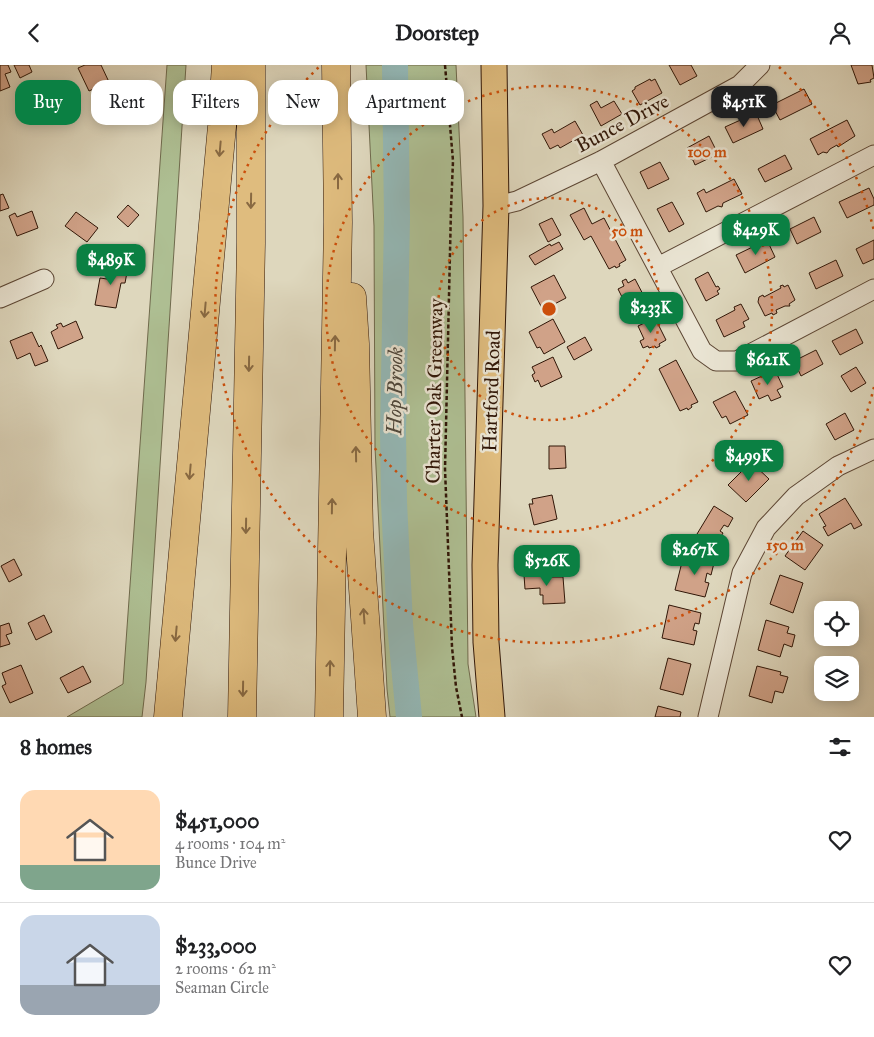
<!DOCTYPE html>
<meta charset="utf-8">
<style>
body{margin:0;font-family:"IM FELL Great Primer",serif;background:#f6f6f6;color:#202124;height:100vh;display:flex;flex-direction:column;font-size:19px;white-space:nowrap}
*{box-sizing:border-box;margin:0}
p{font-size:16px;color:#757577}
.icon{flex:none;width:28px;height:28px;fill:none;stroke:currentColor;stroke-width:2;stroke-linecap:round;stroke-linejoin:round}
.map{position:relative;height:652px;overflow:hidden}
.panel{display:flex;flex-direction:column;background:#fff;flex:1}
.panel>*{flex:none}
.hud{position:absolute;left:15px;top:15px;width:500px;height:45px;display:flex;gap:10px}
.controls{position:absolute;left:814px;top:536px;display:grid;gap:10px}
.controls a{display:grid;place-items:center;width:45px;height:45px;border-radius:10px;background:#fff;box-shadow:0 2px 12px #0003;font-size:25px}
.price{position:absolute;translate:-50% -42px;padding:0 11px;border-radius:10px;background:#0b8043;color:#fff;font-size:16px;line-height:32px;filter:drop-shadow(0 1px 2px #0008)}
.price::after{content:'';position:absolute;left:50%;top:30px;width:15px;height:11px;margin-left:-8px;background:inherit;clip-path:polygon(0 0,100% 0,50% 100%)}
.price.selected{background:#222;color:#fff}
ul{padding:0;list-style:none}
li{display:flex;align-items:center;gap:15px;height:125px;padding:0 20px}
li+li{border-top:1px solid #e0e0e0}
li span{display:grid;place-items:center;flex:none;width:140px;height:100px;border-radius:15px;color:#555}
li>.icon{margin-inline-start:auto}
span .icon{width:60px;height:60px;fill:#fffc;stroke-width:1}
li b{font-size:21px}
h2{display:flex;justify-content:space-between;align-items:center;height:60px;padding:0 20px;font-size:21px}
.tag{padding:0 18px;border-radius:15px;background:#fff;box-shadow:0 2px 12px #0003;font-size:18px;line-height:45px}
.tag.selected{background:#0b8043;color:#fff}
header{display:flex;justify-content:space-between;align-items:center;height:65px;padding:0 20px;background:#fff;font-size:22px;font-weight:700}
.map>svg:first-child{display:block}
.green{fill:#aebf93;stroke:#6f6a4d}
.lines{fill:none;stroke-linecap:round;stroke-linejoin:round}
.river{stroke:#94b8b6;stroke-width:26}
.building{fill:#d0a288;stroke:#301607}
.minor-casing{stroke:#5c4634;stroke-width:21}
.major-casing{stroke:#301607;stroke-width:27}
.highway-casing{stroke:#301607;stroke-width:29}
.path{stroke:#301607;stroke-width:2.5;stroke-dasharray:4 2.5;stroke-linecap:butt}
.minor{stroke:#eae5d4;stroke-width:19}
.major{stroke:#dfbc7e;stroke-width:25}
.highway{stroke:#dfbc7e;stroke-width:28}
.oneway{stroke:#886942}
.ring{fill:none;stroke:#cc4f0b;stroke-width:2.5;stroke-dasharray:2.5 5}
.labels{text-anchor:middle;stroke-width:5;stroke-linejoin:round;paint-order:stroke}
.street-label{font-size:20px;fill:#301607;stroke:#eae5d4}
.water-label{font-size:21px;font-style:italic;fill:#4e473c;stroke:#eae5d4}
.centre{fill:#cc4f0b;stroke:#eae5d4;stroke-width:2.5}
.ring-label{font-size:15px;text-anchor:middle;font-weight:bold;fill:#cc4f0b;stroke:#eae5d4;stroke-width:5;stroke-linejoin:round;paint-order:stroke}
</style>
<header><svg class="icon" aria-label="back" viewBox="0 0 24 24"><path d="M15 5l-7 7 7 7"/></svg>Doorstep<svg class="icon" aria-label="person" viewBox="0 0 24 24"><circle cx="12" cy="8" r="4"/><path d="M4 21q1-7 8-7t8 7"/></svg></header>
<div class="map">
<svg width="874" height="652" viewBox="0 0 874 652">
<rect width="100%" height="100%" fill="#ded7bd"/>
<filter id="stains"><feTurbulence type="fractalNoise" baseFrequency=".004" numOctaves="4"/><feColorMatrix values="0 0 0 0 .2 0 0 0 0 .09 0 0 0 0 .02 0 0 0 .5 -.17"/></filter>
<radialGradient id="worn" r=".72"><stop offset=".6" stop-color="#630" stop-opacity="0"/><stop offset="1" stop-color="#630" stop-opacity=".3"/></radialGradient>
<path class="green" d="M167,0H186L146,617L142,652H67L123,619Z
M366,0H456L463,152L468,599L476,652H390L387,624L375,382L374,161Z"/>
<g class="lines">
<path class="river" d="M395,0L397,153L393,366L394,437L400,559L409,652"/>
</g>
<path class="building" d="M0,0H8L11,7L5,9L10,22L0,26Z
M14,0H29L32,7L20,13Z
M85,0H101L109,17L89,26L78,3Z
M669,0H691L697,11L680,20Z
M851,0H872L874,13L870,15L871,17L858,19Z
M650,14L651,16L655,14L662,28L640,40L632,26L635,24V22Z
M804,24L812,39L780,55L772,40Z
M597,36L601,43L614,36L622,49L601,61L590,40Z
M756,48L763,64L733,78L725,62Z
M847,55L855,71L838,82L837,80L830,84L827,88L823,87L818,90L810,74Z
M575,56L583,70L560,83L558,80L550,84L542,69L552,64L554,68Z
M709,71L718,89L695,100L693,95L690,94L688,91L690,90L687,83Z
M785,90L792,104L765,117L758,104Z
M660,97L669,114L648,124L640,107Z
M734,114L742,129L723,138L722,142L718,141L706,147L697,128L704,124L706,128Z
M869,123L874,134V140L847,153L839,137Z
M3,129L9,143L0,146V130Z
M672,137L684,159L669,167L657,144Z
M128,140L139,150L128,162L117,152Z
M584,143L592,159L604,153L626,195L619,199L620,201L616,203L615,201L609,204L591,171L584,175L570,150Z
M32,146L38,163L17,171L9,151L15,148L17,152Z
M76,147L98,163L87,177L65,161Z
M814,152L821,167L797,179L790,164Z
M552,153L561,170L548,177L539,159Z
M767,175L775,192L745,208L736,190Z
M874,175V194L863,199L856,184Z
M559,177L563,184L535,200L529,191L550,179L551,181Z
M836,195L843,211L816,224L809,208Z
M109,198L128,202L125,218H121L116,243L95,240L100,213L107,214Z
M708,207L716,222L718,221L720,224L717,226L719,229L706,236L695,214Z
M554,210L566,233L543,245L531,222Z
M626,214L628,218L635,214L647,237L629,246L618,224L624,221L622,216Z
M783,220L784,222L788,220L795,235L789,239L790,241H785L776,245L777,248L773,250L772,248L765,251L758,237L759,232L763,230L764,232L781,223L780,221Z
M741,239L749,254L743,257L745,262L724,272L716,255L735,245L734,242Z
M655,253L666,275L659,279L660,281L656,283L655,281L649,283L648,281L643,283L640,276L644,274L638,261Z
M553,254L565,277L544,289L540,282L537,283L529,267Z
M76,256L83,273L58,284L51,267L58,263L56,260L61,258L63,262Z
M856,264L863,278L840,290L832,276Z
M32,267L39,282L41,280L48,296L35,301L30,288L17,294L10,276Z
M585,272L592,285L574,295L567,282Z
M816,285L823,299L801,311L794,296Z
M553,292L562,312L541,322L538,315L535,317L532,310L535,308L532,302Z
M676,295L698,337L691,340L692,342L688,345L687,343L680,346L659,304Z
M856,302L866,318L851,327L841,311Z
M775,305L783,322L777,325L781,332L771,336L768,330L759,334L751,316Z
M735,326L748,350L730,359L726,351L722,353L713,337Z
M845,348L854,365L835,375L826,359Z
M549,381H565L566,403L549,404Z
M751,397L769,414L746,437L728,420Z
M552,430L557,454L534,460L529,439H533L532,434Z
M845,433L862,460L854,464L851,458L828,471L823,462L826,461L819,449Z
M714,441L733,453L728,462L724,460L720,466L723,468L716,480L697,469Z
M803,466L823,480L805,505L785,491Z
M698,490L715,494L711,510L707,508L705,517L709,518L705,532L675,525L683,493L696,497Z
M14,494L22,510L9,517L1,501Z
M549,509V512H563L565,538L543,539V530H540V523L525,524L524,510Z
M780,510L803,518L793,548L770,539Z
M669,540L701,548L699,559L695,558L693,565L697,566L694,580L662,573Z
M44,550L52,567L36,575L28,558Z
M766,555L789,562L787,568L795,570L792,582L784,579L780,592L758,585Z
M9,558L12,568L6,570L10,579L0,582V561Z
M668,593L691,599L683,630L660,624Z
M21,600L33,628L10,638L2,621L6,619L2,608Z
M83,601L91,617L68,628L60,613Z
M757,601L781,607L780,610L788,612L783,628L775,626L772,638L749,631Z
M658,641L681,647L680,652H655Z"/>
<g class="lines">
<defs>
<path id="minor" d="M601,96L702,286L716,296H737L874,224
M496,141L517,136L601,96L740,20L760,0
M658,202L874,90
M0,233L44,214
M708,652L742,508L766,463L796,431L838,401L874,384"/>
<path id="major" d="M492,652L486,577L485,500L496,141L494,0"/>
<path id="highway" d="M352,232L355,279L359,466L372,652
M168,652L222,61L226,0
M242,652L251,178V0
M329,652L338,157L336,0"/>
</defs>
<use href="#minor" class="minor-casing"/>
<use href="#major" class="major-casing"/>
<use href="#highway" class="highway-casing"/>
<path class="path" d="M445,0L453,96L451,144L445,404L452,582L456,622L462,652"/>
<use href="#minor" class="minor"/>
<use href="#major" class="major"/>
<use href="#highway" class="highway"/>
</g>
<defs><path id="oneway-shaft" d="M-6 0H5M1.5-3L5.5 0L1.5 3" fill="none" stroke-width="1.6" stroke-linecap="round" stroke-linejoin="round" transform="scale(1.25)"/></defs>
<g class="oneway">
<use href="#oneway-shaft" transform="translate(220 84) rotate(95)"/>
<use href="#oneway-shaft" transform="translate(338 116) rotate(-90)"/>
<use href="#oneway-shaft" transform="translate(251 136) rotate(91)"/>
<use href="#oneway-shaft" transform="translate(205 245) rotate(95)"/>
<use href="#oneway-shaft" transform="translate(335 278) rotate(-89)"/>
<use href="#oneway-shaft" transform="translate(249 299) rotate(91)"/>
<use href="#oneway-shaft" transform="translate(356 389) rotate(-91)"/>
<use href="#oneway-shaft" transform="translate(190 407) rotate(95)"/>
<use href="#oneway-shaft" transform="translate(332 441) rotate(-89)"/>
<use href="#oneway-shaft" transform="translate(246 461) rotate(91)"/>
<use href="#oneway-shaft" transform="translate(364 551) rotate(-94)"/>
<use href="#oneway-shaft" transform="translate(176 569) rotate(95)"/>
<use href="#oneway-shaft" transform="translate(330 603) rotate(-89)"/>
<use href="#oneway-shaft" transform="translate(243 624) rotate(91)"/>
</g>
<g class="ring">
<circle cx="549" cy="244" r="111"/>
<circle cx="549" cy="244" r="223"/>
<path d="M874 322A334 334 0 1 1 319 2M779 2A334 334 0 0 1 874 166"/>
</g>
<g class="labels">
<g class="street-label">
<text transform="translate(622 58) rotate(-28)" y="7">Bunce Drive</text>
<text transform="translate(434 326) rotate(-89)" y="7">Charter Oak Greenway</text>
<text transform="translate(491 326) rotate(-88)" y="7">Hartford Road</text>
</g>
<g class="water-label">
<text transform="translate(395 326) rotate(-89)" y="7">Hop Brook</text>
</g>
</g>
<circle cx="549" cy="244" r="8" class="centre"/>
<g class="ring-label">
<text x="707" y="92">100 m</text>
<text x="627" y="171">50 m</text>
<text x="785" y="485">150 m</text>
</g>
<rect width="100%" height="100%" filter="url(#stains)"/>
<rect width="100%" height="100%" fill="url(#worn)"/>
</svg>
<div class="controls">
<a><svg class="icon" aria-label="locate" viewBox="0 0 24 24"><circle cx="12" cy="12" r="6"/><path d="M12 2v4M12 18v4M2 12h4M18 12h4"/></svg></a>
<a><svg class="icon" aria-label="layers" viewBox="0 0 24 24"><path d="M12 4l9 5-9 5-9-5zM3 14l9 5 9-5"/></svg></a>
</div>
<b class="price selected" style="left:744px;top:63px">$451K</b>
<b class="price" style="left:756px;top:191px">$429K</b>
<b class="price" style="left:111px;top:221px">$489K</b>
<b class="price" style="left:651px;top:269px">$233K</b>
<b class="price" style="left:768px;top:321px">$621K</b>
<b class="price" style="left:749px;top:417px">$499K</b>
<b class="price" style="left:695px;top:511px">$267K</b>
<b class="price" style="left:547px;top:522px">$526K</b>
<div class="hud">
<a class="tag selected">Buy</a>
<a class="tag">Rent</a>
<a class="tag">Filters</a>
<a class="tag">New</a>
<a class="tag">Apartment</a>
</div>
</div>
<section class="panel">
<h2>8 homes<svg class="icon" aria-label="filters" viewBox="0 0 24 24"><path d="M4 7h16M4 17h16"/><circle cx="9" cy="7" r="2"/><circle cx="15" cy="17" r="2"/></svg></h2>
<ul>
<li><span style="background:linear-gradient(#ffd9b3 75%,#7fa58c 0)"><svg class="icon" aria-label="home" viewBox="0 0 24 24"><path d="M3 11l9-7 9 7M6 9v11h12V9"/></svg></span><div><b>$451,000</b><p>4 rooms · 104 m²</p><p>Bunce Drive</p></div><svg class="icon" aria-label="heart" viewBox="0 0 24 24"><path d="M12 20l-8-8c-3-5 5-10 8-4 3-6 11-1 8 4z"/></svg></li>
<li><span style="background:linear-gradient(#c9d6e8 70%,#9aa5b1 0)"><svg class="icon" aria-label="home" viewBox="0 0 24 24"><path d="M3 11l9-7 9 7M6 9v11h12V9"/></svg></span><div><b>$233,000</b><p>2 rooms · 62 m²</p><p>Seaman Circle</p></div><svg class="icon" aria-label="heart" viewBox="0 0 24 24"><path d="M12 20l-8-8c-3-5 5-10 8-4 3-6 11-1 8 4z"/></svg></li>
</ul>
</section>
